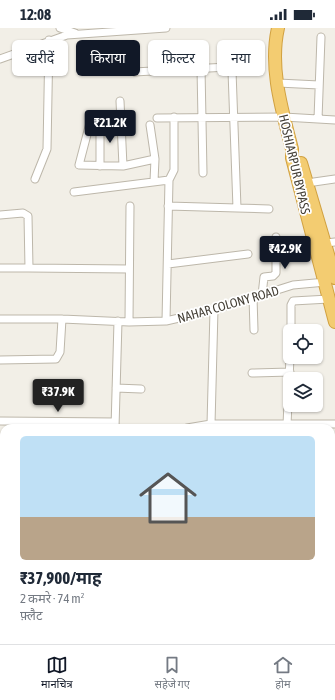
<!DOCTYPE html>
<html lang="hi">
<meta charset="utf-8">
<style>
body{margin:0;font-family:"Asap Condensed","Noto Sans Devanagari",sans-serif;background:#f2f2f3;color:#1f2937;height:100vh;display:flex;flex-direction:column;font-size:15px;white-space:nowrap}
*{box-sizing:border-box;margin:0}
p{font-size:13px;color:#747a83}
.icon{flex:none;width:22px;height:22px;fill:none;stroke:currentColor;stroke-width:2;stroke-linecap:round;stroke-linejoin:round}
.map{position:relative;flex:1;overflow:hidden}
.details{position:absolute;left:0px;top:396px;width:335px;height:220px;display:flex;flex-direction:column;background:#fff;border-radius:12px 12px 0 0;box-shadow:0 1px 3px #0004}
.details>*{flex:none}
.banner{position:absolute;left:12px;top:12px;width:311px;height:36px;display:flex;gap:8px}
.controls{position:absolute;left:283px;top:296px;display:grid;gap:8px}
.controls a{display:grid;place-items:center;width:40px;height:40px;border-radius:6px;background:#fff;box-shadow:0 1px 3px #0004;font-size:20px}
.price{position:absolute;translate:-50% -34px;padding:0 9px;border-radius:4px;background:#111827;color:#fff;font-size:13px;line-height:26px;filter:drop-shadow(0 1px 2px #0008)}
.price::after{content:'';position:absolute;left:50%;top:24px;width:12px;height:9px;margin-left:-6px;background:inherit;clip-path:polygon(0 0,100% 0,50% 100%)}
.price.selected{background:#222;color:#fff}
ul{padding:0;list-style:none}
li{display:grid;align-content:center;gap:8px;height:212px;padding:0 20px}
li span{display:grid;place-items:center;height:124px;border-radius:6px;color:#555}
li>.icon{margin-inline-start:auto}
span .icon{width:72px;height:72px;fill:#fffc;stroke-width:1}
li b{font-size:17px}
.pill{padding:0 14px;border-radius:6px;background:#fff;box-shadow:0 1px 3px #0004;font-size:14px;line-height:36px}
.pill.selected{background:#111827;color:#fff}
.status{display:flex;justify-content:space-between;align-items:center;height:28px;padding:0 20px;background:#fff;direction:ltr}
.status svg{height:11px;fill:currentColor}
.menu{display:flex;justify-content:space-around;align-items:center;height:56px;border-top:1px solid #e0e1e3;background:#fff;font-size:11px;color:#747a83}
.menu a{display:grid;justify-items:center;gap:2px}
.menu .selected{color:#111827}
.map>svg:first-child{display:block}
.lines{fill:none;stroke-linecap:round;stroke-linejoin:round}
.street-casing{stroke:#bdb7aa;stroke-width:9}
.secondary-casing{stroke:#cec399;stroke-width:11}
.highway-casing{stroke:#d1a141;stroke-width:14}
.street{stroke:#fff;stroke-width:7}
.secondary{stroke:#faf0c8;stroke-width:9}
.highway{stroke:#f3cc71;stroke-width:12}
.labels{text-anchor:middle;stroke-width:3.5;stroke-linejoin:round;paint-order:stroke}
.street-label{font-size:13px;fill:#443f36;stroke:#fff}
</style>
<div class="status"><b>12:08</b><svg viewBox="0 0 49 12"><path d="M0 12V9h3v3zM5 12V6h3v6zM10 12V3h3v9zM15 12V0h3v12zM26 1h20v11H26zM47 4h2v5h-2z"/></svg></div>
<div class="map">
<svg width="335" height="616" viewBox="0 0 335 616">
<rect width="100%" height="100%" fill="#f2efe7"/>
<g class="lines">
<defs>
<path id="street" d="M60,0L75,5
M0,31L67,7L166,0
M201,40L203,145
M134,44L228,39L232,43L237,180L168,178
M278,55L319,57
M157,90L284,89L335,92
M318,91L321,9
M90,95L79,137L123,138L120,73
M150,97L155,131L154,153
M100,138V95
M123,138L155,131
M35,151L47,121L49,12
M307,155L335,151
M74,164L169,152
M237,180L269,181
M0,187L23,185L28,188L29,240L129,241
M326,215L335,214
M168,236L248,226
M0,240H29
M262,267L264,249L273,248L276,245V209
M253,269L254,302
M0,291H62L129,294L166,293L214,282L293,257L326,254
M166,293L169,152L174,142V89
M129,294L130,178
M291,303V277L293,273L329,271
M0,332L56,331L60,324L62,291
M252,345L290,344
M116,360L141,361
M0,393L115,394
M211,396L214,282
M287,397L290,329
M115,400L118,293
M187,400L211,396H335
M331,495L335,494
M0,505H4
M0,538H4
M331,547L335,546
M0,587H4
M20,612L21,616
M42,612L43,616
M154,612V616
M268,612L269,616
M281,612L282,616
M330,612L331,616
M117,616V612"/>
<path id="secondary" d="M331,458H335
M0,470L4,473"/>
<path id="highway" d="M278,0C269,40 282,82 292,121V130L335,294
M301,135L335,250"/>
</defs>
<use href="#street" class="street-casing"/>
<use href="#secondary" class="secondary-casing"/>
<use href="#highway" class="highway-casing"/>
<use href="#street" class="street"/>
<use href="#secondary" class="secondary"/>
<use href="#highway" class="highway"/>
</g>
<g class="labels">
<g class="street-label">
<text transform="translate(295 136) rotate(77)" y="5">HOSHIARPUR BYPASS</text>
<text transform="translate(228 276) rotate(-16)" y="5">NAHAR COLONY ROAD</text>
</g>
</g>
</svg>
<div class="controls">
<a><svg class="icon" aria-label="locate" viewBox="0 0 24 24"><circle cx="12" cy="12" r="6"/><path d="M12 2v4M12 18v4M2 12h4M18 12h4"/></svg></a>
<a><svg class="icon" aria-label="layers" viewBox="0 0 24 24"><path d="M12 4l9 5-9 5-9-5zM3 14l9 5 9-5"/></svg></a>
</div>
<b class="price" style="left:110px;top:116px">₹21.2K</b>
<b class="price" style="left:285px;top:242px">₹42.9K</b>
<b class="price selected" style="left:58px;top:385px">₹37.9K</b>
<div class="banner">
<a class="pill">खरीदें</a>
<a class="pill selected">किराया</a>
<a class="pill">फ़िल्टर</a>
<a class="pill">नया</a>
</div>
<section class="details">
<ul>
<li><span style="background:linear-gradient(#bfe0f5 65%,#b9a48a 0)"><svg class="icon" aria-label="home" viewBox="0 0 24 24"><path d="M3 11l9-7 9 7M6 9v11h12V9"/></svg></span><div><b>₹37,900/माह</b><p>2 कमरे · 74 m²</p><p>फ़्लैट</p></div></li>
</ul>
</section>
</div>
<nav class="menu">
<a class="selected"><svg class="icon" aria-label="map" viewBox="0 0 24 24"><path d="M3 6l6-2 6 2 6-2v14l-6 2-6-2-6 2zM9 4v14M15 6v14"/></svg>मानचित्र</a>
<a><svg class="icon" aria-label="saved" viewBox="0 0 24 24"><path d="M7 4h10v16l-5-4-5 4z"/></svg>सहेजे गए</a>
<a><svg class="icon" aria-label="home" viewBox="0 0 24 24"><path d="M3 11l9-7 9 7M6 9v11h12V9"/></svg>होम</a>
</nav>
